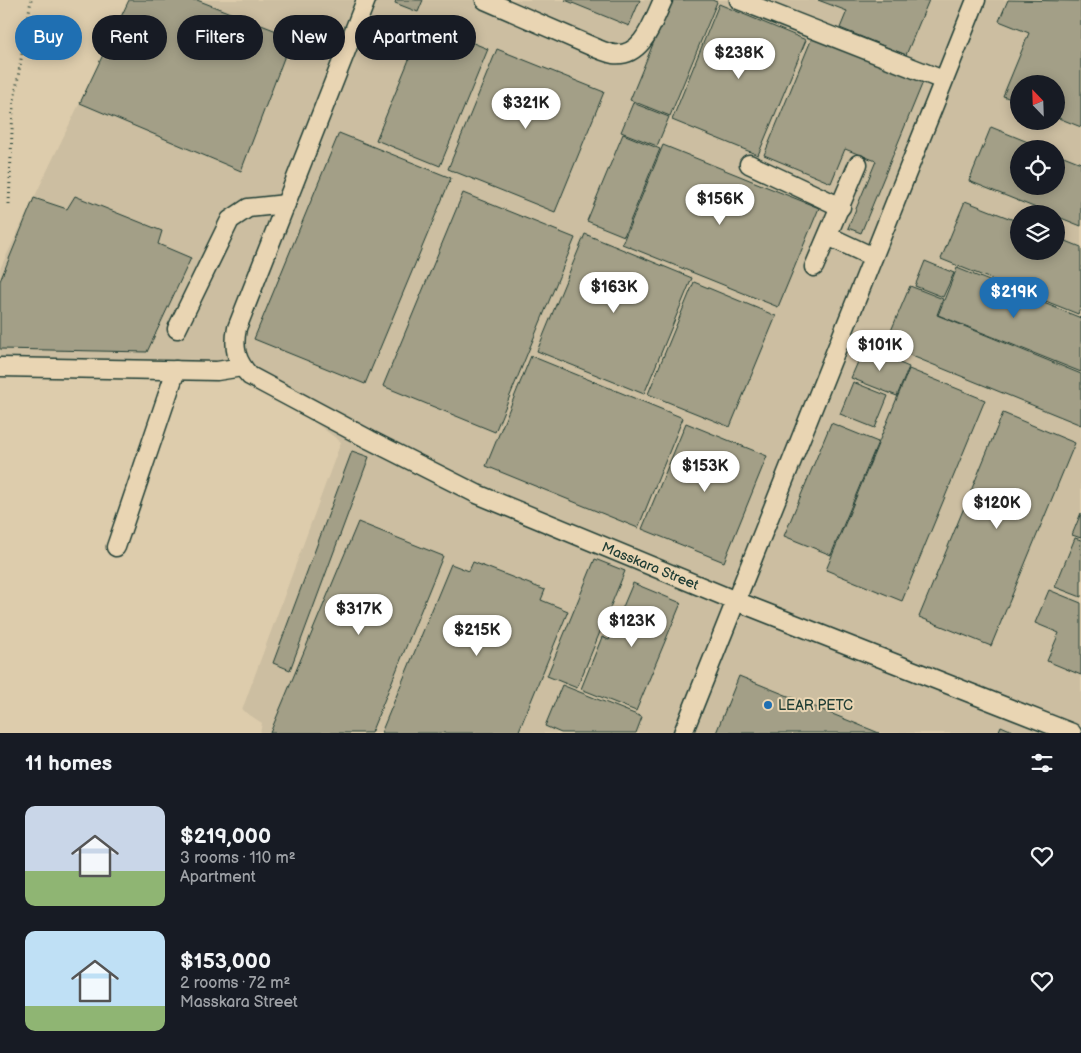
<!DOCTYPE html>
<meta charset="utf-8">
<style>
body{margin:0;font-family:"Balsamiq Sans",sans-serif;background:#20242c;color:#f1f3f6;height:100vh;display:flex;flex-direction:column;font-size:19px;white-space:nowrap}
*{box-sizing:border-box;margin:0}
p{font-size:16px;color:#9ea1a6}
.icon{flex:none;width:28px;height:28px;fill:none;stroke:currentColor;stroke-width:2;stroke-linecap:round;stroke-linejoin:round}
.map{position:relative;height:733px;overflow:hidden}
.drawer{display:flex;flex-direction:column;background:#171b24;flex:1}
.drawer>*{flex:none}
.hud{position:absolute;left:15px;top:15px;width:500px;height:45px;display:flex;gap:10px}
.needle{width:32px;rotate:337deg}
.buttons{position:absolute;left:1010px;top:75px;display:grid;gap:10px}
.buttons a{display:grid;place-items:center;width:55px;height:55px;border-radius:50%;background:#171b24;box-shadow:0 2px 12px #0003;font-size:25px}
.price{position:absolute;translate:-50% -42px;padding:0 11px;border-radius:18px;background:#fff;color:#222;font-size:16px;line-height:32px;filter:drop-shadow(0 1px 2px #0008)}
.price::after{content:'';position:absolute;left:50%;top:30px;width:15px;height:11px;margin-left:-8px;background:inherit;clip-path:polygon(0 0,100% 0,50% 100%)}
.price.selected{background:#1f6fb2;color:#fff}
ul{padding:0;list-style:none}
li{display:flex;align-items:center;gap:15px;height:125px;padding:0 25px}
li span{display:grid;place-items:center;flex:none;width:140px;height:100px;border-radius:10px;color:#555}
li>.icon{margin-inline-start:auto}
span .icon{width:60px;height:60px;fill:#fffc;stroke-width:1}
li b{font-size:21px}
h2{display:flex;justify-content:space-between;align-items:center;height:60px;padding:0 25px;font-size:21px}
.pill{padding:0 18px;border-radius:22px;background:#171b24;box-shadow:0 2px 12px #0003;font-size:18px;line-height:45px}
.pill.selected{background:#1f6fb2;color:#fff}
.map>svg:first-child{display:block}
.built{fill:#ccbea1;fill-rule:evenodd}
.building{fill:#a39f87;stroke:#1f3d34}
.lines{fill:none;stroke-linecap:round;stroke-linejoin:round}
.minor-casing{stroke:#1f3d34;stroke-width:21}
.path{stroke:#1f3d34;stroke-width:3;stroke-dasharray:1 4;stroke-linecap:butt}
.minor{stroke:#e9d5b3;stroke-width:18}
.poi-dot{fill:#1f6fb2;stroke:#e9d5b3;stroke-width:2}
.labels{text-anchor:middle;stroke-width:4;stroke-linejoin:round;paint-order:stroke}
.street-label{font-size:14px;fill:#1f3d34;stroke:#e9d5b3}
.poi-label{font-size:14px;fill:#1f3d34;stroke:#e9d5b3;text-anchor:start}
</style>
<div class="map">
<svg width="1081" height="733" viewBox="0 0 1081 733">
<rect width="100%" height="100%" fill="#ddccac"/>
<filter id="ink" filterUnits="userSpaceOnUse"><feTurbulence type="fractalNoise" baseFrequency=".02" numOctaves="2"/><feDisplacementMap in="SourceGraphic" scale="10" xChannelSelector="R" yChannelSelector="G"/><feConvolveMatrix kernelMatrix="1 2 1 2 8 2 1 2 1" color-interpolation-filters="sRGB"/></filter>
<g filter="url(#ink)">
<path class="built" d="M129,0H1081V733H260L262,723L242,710L341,442L234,362L0,358V269ZM1019,84H1056V121H1019ZM1019,149H1056V186H1019ZM1019,214H1056V251H1019Z"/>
<path class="building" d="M129,0H197L292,37L241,171L80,103Z
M396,0H423L418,12L395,3Z
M565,0H640L629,26Z
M671,0H712L717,2L670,116L630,100Z
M818,0H929L906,55L840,28L847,11Z
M1008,0L1081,1V127L1056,117V84H1019V102L1003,96L1029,33L999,21Z
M719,4L806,40L758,155L672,120Z
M424,23L488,49L440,166L376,140Z
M812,38L923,82L861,233L848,228L876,161L845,149L831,183L764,155Z
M497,49L604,92L555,212L448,169Z
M633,103L669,117L657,146L621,132Z
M991,127L1045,149H1019V186H1056V153L1081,163V226L1056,216V214H1051L969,181Z
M339,133L451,178L365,384L254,339Z
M623,134L660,149L624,236L587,221Z
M663,145L819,208L778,307L622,244Z
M463,193L575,238L495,432L383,386Z
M75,196L162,231L158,244L191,258L147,352L0,349V281L34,198L67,209Z
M965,201L1019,222V251H1056V237L1081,247V306L1078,314L941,259Z
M585,234L692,278L644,394L537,351Z
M925,261L954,273L943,297L915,286Z
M957,268L1081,318V372L938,315Z
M694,282L776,316L730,427L648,394Z
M910,286L943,299L937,315L1081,374V425L885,345Z
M864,348L909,367L897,396L851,378Z
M531,356L683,418L638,528L486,466Z
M909,369L985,400L902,601L826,570Z
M853,382L888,396L875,428L840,414Z
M1003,413L1075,443L991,646L919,617Z
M686,423L767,456L724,562L642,529Z
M831,423L878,442L831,555L784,536Z
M352,451L369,457L290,670L273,663Z
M1081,513V538L1072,535Z
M358,522L443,556L371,733H270Z
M1075,538L1081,540V597L1055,587Z
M595,559L625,571L577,688L547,676Z
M473,562L545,590L541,600L568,611L518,733H381L451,564L469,571Z
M633,583L681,603L636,711L581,689L602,637L609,640Z
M1049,590L1081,603V675L1047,661L1059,633L1035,623Z
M739,676L879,733H716Z
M562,685L642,717L636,733H561L545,726Z
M1001,726L1017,733H998Z"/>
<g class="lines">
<defs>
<g id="minor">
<path id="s1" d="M366,0L237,328C233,348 236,361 250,376L370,440L477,494L736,601L1072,733"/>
<path d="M485,0L598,49C603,51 608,53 613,54C643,58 653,21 663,0"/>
<path d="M739,0L943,80"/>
<path d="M749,164L841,207"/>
<path d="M828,236L873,257"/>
<path d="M814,267L858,164"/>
<path d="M177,329L230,220L248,208L286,204"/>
<path d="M0,367L217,371L242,367"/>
<path d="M116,547L176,370"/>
<path d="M683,733L976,0"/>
</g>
</defs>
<use href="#minor" class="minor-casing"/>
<path class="path" d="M9,204L13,107L31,0"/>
<use href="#minor" class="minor"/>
</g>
</g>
<circle class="poi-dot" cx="768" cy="705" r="5"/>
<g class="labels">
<g class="street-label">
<text dy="5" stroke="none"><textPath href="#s1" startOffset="848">Masskara Street</textPath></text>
</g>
<g class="poi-label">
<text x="778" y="710">LEAR PETC</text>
</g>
</g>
</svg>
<div class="buttons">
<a><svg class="needle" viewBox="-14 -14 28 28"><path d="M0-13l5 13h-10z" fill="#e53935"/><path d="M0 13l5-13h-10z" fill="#9ea1a6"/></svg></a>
<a><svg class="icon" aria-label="locate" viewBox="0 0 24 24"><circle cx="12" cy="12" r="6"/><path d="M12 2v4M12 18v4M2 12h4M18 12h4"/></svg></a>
<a><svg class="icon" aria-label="layers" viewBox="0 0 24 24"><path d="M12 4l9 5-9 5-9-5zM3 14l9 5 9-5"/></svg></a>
</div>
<b class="price" style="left:739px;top:80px">$238K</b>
<b class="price" style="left:526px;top:130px">$321K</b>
<b class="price" style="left:720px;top:226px">$156K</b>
<b class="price" style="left:614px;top:314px">$163K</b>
<b class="price selected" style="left:1014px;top:319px">$219K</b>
<b class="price" style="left:880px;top:372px">$101K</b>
<b class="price" style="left:705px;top:493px">$153K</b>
<b class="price" style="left:997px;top:530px">$120K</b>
<b class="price" style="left:359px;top:636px">$317K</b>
<b class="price" style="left:632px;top:648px">$123K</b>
<b class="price" style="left:477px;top:657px">$215K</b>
<div class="hud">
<a class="pill selected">Buy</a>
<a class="pill">Rent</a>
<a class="pill">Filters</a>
<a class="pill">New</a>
<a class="pill">Apartment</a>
</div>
</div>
<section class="drawer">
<h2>11 homes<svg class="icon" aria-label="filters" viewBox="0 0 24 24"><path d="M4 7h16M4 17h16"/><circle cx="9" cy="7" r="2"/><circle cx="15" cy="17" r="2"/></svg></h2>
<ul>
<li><span style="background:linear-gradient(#c9d6e8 65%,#8fb573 0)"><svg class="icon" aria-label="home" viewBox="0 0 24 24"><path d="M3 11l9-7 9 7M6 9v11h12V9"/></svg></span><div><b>$219,000</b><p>3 rooms · 110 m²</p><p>Apartment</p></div><svg class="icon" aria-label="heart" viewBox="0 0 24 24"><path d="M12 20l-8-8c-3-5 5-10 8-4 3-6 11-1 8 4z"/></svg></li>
<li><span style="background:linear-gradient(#bfe0f5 75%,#8fb573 0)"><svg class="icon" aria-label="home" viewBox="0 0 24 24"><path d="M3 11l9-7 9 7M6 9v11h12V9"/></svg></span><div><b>$153,000</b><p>2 rooms · 72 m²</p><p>Masskara Street</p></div><svg class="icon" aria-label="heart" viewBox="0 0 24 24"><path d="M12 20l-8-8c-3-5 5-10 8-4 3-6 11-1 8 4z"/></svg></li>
</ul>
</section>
